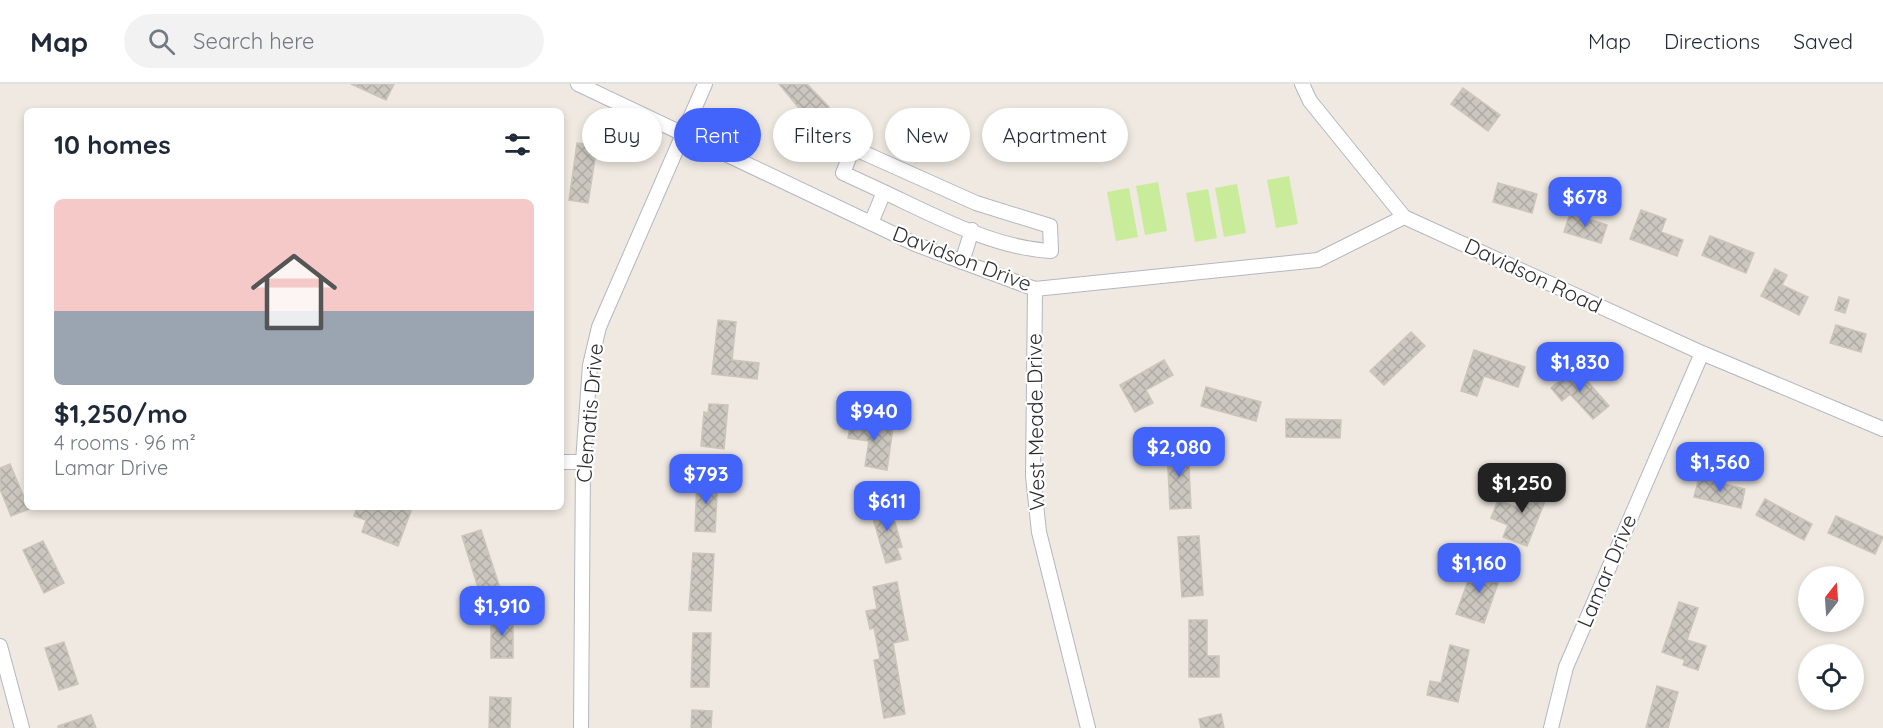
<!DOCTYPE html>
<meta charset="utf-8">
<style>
body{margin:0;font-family:Quicksand,sans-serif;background:#f2f2f3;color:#1f2937;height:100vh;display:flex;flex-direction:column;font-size:22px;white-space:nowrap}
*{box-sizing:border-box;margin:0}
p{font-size:20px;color:#747a83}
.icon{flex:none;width:33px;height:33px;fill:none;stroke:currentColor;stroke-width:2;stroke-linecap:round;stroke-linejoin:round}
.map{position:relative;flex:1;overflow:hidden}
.panel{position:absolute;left:24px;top:24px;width:540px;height:402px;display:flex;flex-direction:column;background:#fff;border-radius:9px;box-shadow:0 3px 9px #0003}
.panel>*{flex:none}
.banner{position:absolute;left:582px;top:24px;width:570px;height:54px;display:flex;gap:12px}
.needle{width:39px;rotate:17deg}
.fabs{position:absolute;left:1798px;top:482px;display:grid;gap:12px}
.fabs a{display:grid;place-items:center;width:66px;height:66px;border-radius:50%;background:#fff;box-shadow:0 3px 9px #0003;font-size:30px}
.price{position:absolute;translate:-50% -51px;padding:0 14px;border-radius:12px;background:#4264fb;color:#fff;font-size:20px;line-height:39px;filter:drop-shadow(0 2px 3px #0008)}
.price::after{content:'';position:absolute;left:50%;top:36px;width:18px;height:14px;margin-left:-9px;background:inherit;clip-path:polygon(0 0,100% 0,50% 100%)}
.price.current{background:#222;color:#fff}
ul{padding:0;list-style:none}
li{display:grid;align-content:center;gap:12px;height:318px;padding:0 30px}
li+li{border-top:2px solid #e0e1e3}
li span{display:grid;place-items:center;height:186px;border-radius:9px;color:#555}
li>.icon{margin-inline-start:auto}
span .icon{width:108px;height:108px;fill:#fffc;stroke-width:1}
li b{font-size:26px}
h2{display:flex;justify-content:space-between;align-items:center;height:72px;padding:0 30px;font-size:26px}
.pill{padding:0 21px;border-radius:27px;background:#fff;box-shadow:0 3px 9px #0003;font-size:21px;line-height:54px}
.pill.current{background:#4264fb;color:#fff}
header{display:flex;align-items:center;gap:36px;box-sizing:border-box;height:84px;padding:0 30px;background:#fff;border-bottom:2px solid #e0e1e3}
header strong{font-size:28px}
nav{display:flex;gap:33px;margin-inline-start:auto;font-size:21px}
.search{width:420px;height:54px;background:#f2f2f3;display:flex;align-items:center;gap:15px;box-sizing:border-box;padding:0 21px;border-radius:33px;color:#747a83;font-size:22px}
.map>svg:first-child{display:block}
.pitch{fill:#c9ec9a}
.building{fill:url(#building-cross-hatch);stroke:#cbc5ba;stroke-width:1.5}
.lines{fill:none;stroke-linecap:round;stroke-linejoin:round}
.minor-casing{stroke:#b4b7c1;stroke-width:16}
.minor{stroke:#fff;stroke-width:14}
.labels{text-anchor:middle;stroke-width:4.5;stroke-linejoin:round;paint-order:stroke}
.street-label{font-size:21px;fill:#2e2e2e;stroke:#fff}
</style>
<header>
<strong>Map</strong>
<div class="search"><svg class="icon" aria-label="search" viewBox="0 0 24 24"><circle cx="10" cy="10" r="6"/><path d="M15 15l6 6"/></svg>Search here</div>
<nav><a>Map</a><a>Directions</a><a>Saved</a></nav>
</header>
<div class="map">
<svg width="1883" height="644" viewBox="0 0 1883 644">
<defs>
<pattern id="building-cross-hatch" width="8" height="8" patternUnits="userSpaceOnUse" patternTransform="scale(1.5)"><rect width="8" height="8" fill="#cbc7bf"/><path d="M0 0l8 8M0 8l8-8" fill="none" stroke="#afaba4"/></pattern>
</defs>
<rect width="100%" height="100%" fill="#efe9e1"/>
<path class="pitch" d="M1289,92L1298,140L1276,144L1267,96Z
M1158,98L1167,147L1145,151L1136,102Z
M1237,100L1246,149L1224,153L1215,104Z
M1129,104L1138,153L1116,157L1107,108Z
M1208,105L1217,154L1195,158L1186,109Z"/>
<path class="building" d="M351,0H394L386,16Z
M779,0H807L829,23L816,36L806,26L803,29Z
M1463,4L1500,31L1488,47L1451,20Z
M577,59L597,62L588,119L569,116Z
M1498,99L1537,110L1532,129L1493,118Z
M1641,126L1666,135L1661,148L1683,156L1677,172L1630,155Z
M1570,129L1607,141L1601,159L1564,148Z
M1710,152L1754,169L1746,189L1702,171Z
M1775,185L1787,191L1782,201L1808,213L1799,231L1761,212Z
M1839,213L1849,216L1845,229L1835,226Z
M718,236L736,238L732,276L759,279L757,295L712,290Z
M1836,241L1866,250L1861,268L1830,259Z
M1411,248L1425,262L1384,301L1370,287Z
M1474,266L1525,283L1518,303L1484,292L1477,312L1461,307Z
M1164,276L1173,291L1146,306L1153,319L1135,328L1120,301Z
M1575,283L1609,322L1593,335L1570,310L1562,317L1551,304Z
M1206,303L1261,318L1256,337L1201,322Z
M709,320L728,321L724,365L701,362L704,328L708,329Z
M1286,335L1341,336L1340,354L1286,353Z
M851,336L893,343L887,386L865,382L869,357L848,354Z
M1188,364L1191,424L1170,425L1167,365Z
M10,380L29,425L11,432L0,405V384Z
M697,394H718L715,448L695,447Z
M1699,394L1745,405L1741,424L1694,413Z
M1526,398L1549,407L1527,462L1503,453L1508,441L1491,434L1498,416L1516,423Z
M1765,415L1812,440L1804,456L1756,431Z
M889,418L902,463L897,464L901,475L886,479L870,424Z
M357,423H400L411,427L398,462L362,448L366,436L354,432Z
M1836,432L1883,453L1875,470L1828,449Z
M481,446L500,504L480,510L462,452Z
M1199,452L1203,511L1182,513L1178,453Z
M43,457L64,499L44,509L23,466Z
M693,469L714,470L711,527L689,526Z
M1480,478L1498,484L1493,498L1498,499L1484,539L1456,530L1468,497L1473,499Z
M897,498L908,556L893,559L905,630L884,634L874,576L880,575L874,544L870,545L866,527L877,525L873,503Z
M1679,518L1698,524L1687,556L1706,562L1698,586L1683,581L1685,576L1662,568Z
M513,531V574H491V532Z
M1189,536H1207V572H1219V593H1189Z
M693,549H711L709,603H691Z
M64,558L78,600L59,606L45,564Z
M1450,561L1469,566L1458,618L1427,611L1430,597L1441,599Z
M1657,602L1678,608L1668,644H1646Z
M490,613L511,614L510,644H489Z
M692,626L712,627L711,644H691Z
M1221,630L1224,644H1201L1199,635Z
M91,631L96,644H58V642Z"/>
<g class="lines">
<defs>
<path id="minor" d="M578,0L915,160L1035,205L1318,176L1404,133
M1302,0L1310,17L1404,133L1702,269L1883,345
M871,139L884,108L843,89L853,64L976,119L1050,142L1051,167C994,164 935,132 884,108
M962,178L972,146
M1035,205L1033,392L1039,448L1088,644
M561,378H583
M0,562L22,644
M581,644L583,378L590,281L599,243L705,0
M1551,644L1566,583L1702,269"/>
</defs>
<use href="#minor" class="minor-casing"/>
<use href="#minor" class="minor"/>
</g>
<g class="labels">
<g class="street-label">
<text transform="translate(962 175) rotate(21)" y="7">Davidson Drive</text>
<text transform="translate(1533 192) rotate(25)" y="7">Davidson Road</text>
<text transform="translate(590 329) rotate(-85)" y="7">Clematis Drive</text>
<text transform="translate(1036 338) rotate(-91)" y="7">West Meade Drive</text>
<text transform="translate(1607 487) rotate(-67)" y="7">Lamar Drive</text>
</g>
</g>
</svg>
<div class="fabs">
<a><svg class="needle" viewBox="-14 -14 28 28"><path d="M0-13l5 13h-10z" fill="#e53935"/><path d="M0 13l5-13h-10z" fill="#747a83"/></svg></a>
<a><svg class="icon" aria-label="locate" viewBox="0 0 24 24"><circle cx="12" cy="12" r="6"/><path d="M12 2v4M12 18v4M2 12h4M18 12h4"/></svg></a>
</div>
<b class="price" style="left:1585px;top:144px">$678</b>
<b class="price" style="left:1580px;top:309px">$1,830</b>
<b class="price" style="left:874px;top:358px">$940</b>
<b class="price" style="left:1179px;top:394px">$2,080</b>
<b class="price" style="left:1720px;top:409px">$1,560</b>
<b class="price" style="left:706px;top:421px">$793</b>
<b class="price current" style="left:1522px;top:430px">$1,250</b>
<b class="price" style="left:887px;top:448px">$611</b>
<b class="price" style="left:1479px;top:510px">$1,160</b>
<b class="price" style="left:502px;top:553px">$1,910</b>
<div class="banner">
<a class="pill">Buy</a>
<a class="pill current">Rent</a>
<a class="pill">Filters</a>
<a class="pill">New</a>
<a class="pill">Apartment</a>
</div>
<section class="panel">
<h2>10 homes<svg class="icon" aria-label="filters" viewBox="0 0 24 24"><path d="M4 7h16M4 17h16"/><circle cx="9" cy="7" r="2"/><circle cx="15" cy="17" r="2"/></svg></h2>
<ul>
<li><span style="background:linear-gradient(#f6c9c9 60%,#9aa5b1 0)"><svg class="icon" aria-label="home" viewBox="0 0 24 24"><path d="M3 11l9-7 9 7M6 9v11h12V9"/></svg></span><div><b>$1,250/mo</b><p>4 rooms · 96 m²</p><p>Lamar Drive</p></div></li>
</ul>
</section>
</div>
